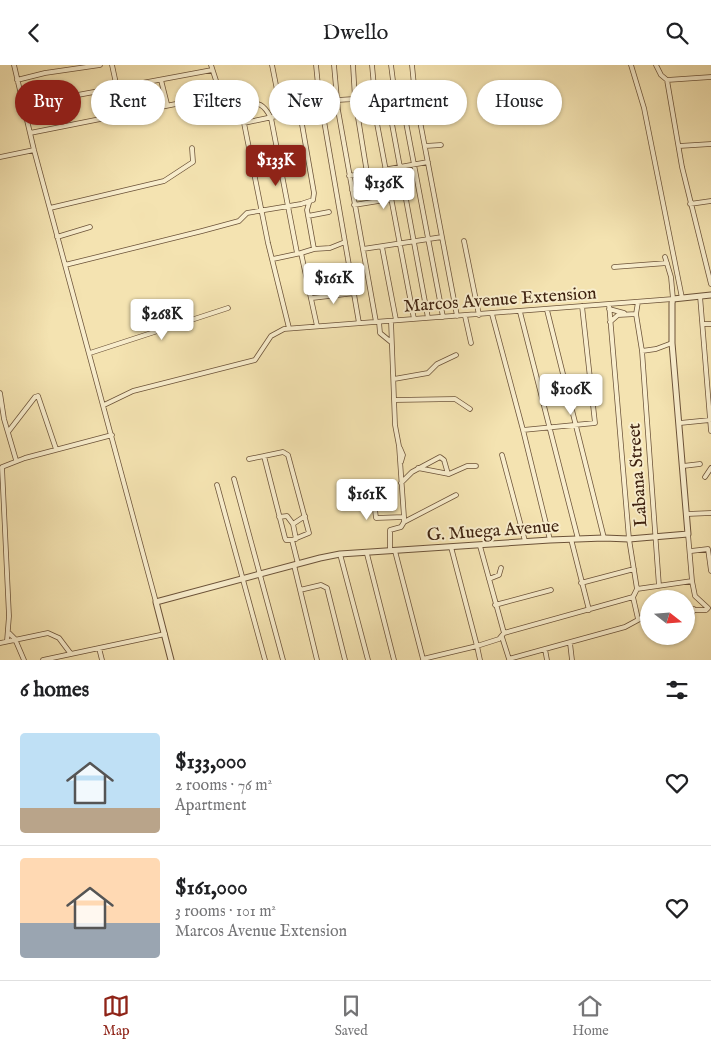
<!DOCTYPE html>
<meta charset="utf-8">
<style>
body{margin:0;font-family:"IM FELL English",serif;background:#f2f2f2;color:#202124;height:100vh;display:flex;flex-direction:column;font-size:19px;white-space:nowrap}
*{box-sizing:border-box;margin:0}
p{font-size:16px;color:#757577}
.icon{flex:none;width:28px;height:28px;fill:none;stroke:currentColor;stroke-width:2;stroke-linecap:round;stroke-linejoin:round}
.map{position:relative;height:595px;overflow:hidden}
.details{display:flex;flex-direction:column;background:#fff;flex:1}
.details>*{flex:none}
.guide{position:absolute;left:15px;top:15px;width:681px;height:45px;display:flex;gap:10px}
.needle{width:32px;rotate:107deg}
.fabs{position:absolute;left:640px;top:525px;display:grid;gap:10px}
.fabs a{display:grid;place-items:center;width:55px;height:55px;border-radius:50%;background:#fff;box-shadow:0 1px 4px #0004;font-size:25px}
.price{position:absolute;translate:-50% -42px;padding:0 11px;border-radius:5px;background:#fff;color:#222;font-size:16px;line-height:32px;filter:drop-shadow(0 1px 2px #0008)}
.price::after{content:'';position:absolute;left:50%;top:30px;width:15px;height:11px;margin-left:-8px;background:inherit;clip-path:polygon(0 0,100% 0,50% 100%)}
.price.on{background:#8f2418;color:#fff}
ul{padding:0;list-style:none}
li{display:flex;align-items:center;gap:15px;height:125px;padding:0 20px}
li+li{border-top:1px solid #e0e0e0}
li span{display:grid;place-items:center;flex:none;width:140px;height:100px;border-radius:5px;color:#555}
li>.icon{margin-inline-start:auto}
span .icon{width:60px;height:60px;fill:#fffc;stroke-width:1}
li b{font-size:21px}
h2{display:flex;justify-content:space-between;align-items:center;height:60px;padding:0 20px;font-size:21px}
.chip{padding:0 18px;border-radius:22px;background:#fff;box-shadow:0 1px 4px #0004;font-size:18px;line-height:45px}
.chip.on{background:#8f2418;color:#fff}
header{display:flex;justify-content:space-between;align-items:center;height:65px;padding:0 20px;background:#fff;font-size:22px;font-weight:600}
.menu{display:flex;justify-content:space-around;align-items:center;height:70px;border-top:1px solid #e0e0e0;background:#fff;font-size:14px;color:#757577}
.menu a{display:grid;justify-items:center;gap:2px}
.menu .on{color:#8f2418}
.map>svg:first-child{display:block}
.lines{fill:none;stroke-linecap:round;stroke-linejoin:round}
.minor-casing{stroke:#6c5339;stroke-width:5.5}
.tertiary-casing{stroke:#6c5339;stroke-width:7}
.minor{stroke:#f8edcc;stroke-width:4}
.tertiary{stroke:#f8edcc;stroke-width:5}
.labels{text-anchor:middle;stroke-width:4;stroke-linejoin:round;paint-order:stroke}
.street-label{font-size:18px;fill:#3f2311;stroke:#f8edcc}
</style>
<header><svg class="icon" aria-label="back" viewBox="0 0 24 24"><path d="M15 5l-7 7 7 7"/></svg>Dwello<svg class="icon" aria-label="search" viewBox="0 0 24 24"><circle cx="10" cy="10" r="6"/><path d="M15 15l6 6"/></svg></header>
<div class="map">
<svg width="711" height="595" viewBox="0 0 711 595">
<rect width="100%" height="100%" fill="#f4e3b1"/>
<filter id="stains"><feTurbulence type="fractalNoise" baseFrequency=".004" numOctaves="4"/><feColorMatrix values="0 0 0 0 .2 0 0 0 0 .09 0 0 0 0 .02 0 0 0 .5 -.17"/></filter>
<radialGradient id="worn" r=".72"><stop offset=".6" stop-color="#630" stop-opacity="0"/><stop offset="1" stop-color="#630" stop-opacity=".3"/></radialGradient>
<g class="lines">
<defs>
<path id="minor" d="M14,0L34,85L156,537
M112,0L117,23
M211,0L222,34
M272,0L282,50
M316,0L320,40L319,48
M334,0L338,45L376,257
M353,0L355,34L367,108
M372,0L375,32
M391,0L395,31
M412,0L415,30L457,251
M631,0L644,43L682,233
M656,0L661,10L667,15L682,102L711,219
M17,15L45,8L100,0
M161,15L167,39
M667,15L711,12
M401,31L443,252
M372,32L414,254
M387,32L428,253
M338,35L415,30
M24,40L212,5
M320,42L327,45H338
M30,68L206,33C217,32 224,38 234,39C253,41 260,31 271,53L297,188
M425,81L441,80
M679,81L711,79
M0,92L34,85
M349,111L428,97
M352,125L388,120
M690,139L711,136
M354,140L391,134
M50,143L164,116L193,97L192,83
M308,151L329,147
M57,172L90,162
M464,176L479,250
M382,182L396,255
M314,184L330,183L345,177
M363,184L442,172
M301,188L314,184L307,145L309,138
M273,194L301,188L317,261
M65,200L202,166L239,156L247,148L301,139L313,135L314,128L300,48
M614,202L667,198
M700,231L711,366
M312,233L355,228
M638,237L636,249L642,286L659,521
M609,239L629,474L637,524
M609,244L624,248
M547,245L604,473
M520,247L578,474
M492,249L523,365L550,475
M465,251L471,278
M391,256L395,360L399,381L404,452
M379,257L380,268L391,277
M610,257L618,250L636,249
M703,259H711
M289,263L268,178L244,58L282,50L321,48L323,50L359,258
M642,286L656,284L672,278
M90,288L228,243
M394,314L428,308L437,299L456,290
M0,328L4,354L16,395
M395,335L455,334L470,344
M104,340L133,326L255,295L271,271L284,264L673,234L671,212L665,192
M680,358L710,355
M523,365L595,358L582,241
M8,367L35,332L38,331L56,384
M400,383L403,390L401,397
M502,390L525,476
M249,394L264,391
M683,401L700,399
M418,403L449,409L467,401H476
M705,412L711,403
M234,414L283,595
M401,418L412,407L440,392L444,395L448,409
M217,420L265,595
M374,436L376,453L404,452V457L401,462L390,465V485
M687,449L711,448
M279,452L287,451L293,459L305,451
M404,457L456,430
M293,459L296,474
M571,474L589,545
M292,475L309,468L288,390L283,387L264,391L285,473L286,475H292L298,499
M480,481L504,568
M451,482L477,581L499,574L504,568L633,532L637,524L692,516L688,469
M395,486L423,594L477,581L480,595
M691,486L708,484L711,506
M340,489L368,595
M367,489L394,595
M294,500L317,595
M489,514L499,510L501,503
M581,518L634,504
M300,525L321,520L327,523L345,595
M633,532L638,554
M495,540L551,525
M686,545H706L708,543L695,531L692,516
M687,559L694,544
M9,568L15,574L24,595
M502,572L509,594L545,584
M7,576L9,551L2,402L25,393L112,370
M0,578L48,568L59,573L71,589L165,569
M570,578L572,595
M99,583L102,595
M43,595L71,589
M547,595L545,584L625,562L649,549"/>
<path id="tertiary" d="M171,595L156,537L320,493L340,489L550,475L604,473L629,474L688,469L672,278V238L673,234L711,230"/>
</defs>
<use href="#minor" class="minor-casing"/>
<use href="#tertiary" class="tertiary-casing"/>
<use href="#minor" class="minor"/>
<use href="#tertiary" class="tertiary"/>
</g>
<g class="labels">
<g class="street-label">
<text transform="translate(500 234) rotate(-4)" y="6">Marcos Avenue Extension</text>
<text transform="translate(637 410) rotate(-94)" y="6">Labana Street</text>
<text transform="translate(493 465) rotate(-4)" y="6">G. Muega Avenue</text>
</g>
</g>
<rect width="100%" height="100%" filter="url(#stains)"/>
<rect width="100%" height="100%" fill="url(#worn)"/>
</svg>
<div class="fabs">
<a><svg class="needle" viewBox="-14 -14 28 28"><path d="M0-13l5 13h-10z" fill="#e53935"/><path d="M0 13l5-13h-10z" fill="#757577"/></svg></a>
</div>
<b class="price on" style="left:276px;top:122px">$133K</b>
<b class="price" style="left:384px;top:145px">$136K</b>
<b class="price" style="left:334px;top:240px">$161K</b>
<b class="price" style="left:162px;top:276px">$268K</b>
<b class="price" style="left:571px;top:351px">$106K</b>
<b class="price" style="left:367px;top:456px">$161K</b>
<div class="guide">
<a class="chip on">Buy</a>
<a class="chip">Rent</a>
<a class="chip">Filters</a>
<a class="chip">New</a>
<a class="chip">Apartment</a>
<a class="chip">House</a>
</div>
</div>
<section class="details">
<h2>6 homes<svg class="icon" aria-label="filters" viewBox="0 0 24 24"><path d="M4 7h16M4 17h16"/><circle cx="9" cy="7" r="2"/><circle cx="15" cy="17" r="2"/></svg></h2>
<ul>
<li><span style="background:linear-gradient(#bfe0f5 75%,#b9a48a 0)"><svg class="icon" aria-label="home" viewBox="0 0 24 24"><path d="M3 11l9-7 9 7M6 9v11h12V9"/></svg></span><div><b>$133,000</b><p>2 rooms · 76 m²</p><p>Apartment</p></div><svg class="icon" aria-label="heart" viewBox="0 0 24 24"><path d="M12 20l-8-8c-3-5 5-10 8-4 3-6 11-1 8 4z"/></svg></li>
<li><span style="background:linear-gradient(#ffd9b3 65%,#9aa5b1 0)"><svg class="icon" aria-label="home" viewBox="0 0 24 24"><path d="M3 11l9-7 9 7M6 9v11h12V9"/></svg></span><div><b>$161,000</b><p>3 rooms · 101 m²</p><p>Marcos Avenue Extension</p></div><svg class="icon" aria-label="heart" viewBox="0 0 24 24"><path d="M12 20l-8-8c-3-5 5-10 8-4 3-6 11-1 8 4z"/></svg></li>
</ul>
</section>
<nav class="menu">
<a class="on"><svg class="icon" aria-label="map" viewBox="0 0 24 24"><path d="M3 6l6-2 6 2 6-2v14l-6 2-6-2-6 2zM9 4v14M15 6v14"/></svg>Map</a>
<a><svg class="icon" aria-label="saved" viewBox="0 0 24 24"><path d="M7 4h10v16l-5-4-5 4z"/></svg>Saved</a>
<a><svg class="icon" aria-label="home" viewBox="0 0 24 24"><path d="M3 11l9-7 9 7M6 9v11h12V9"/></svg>Home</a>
</nav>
